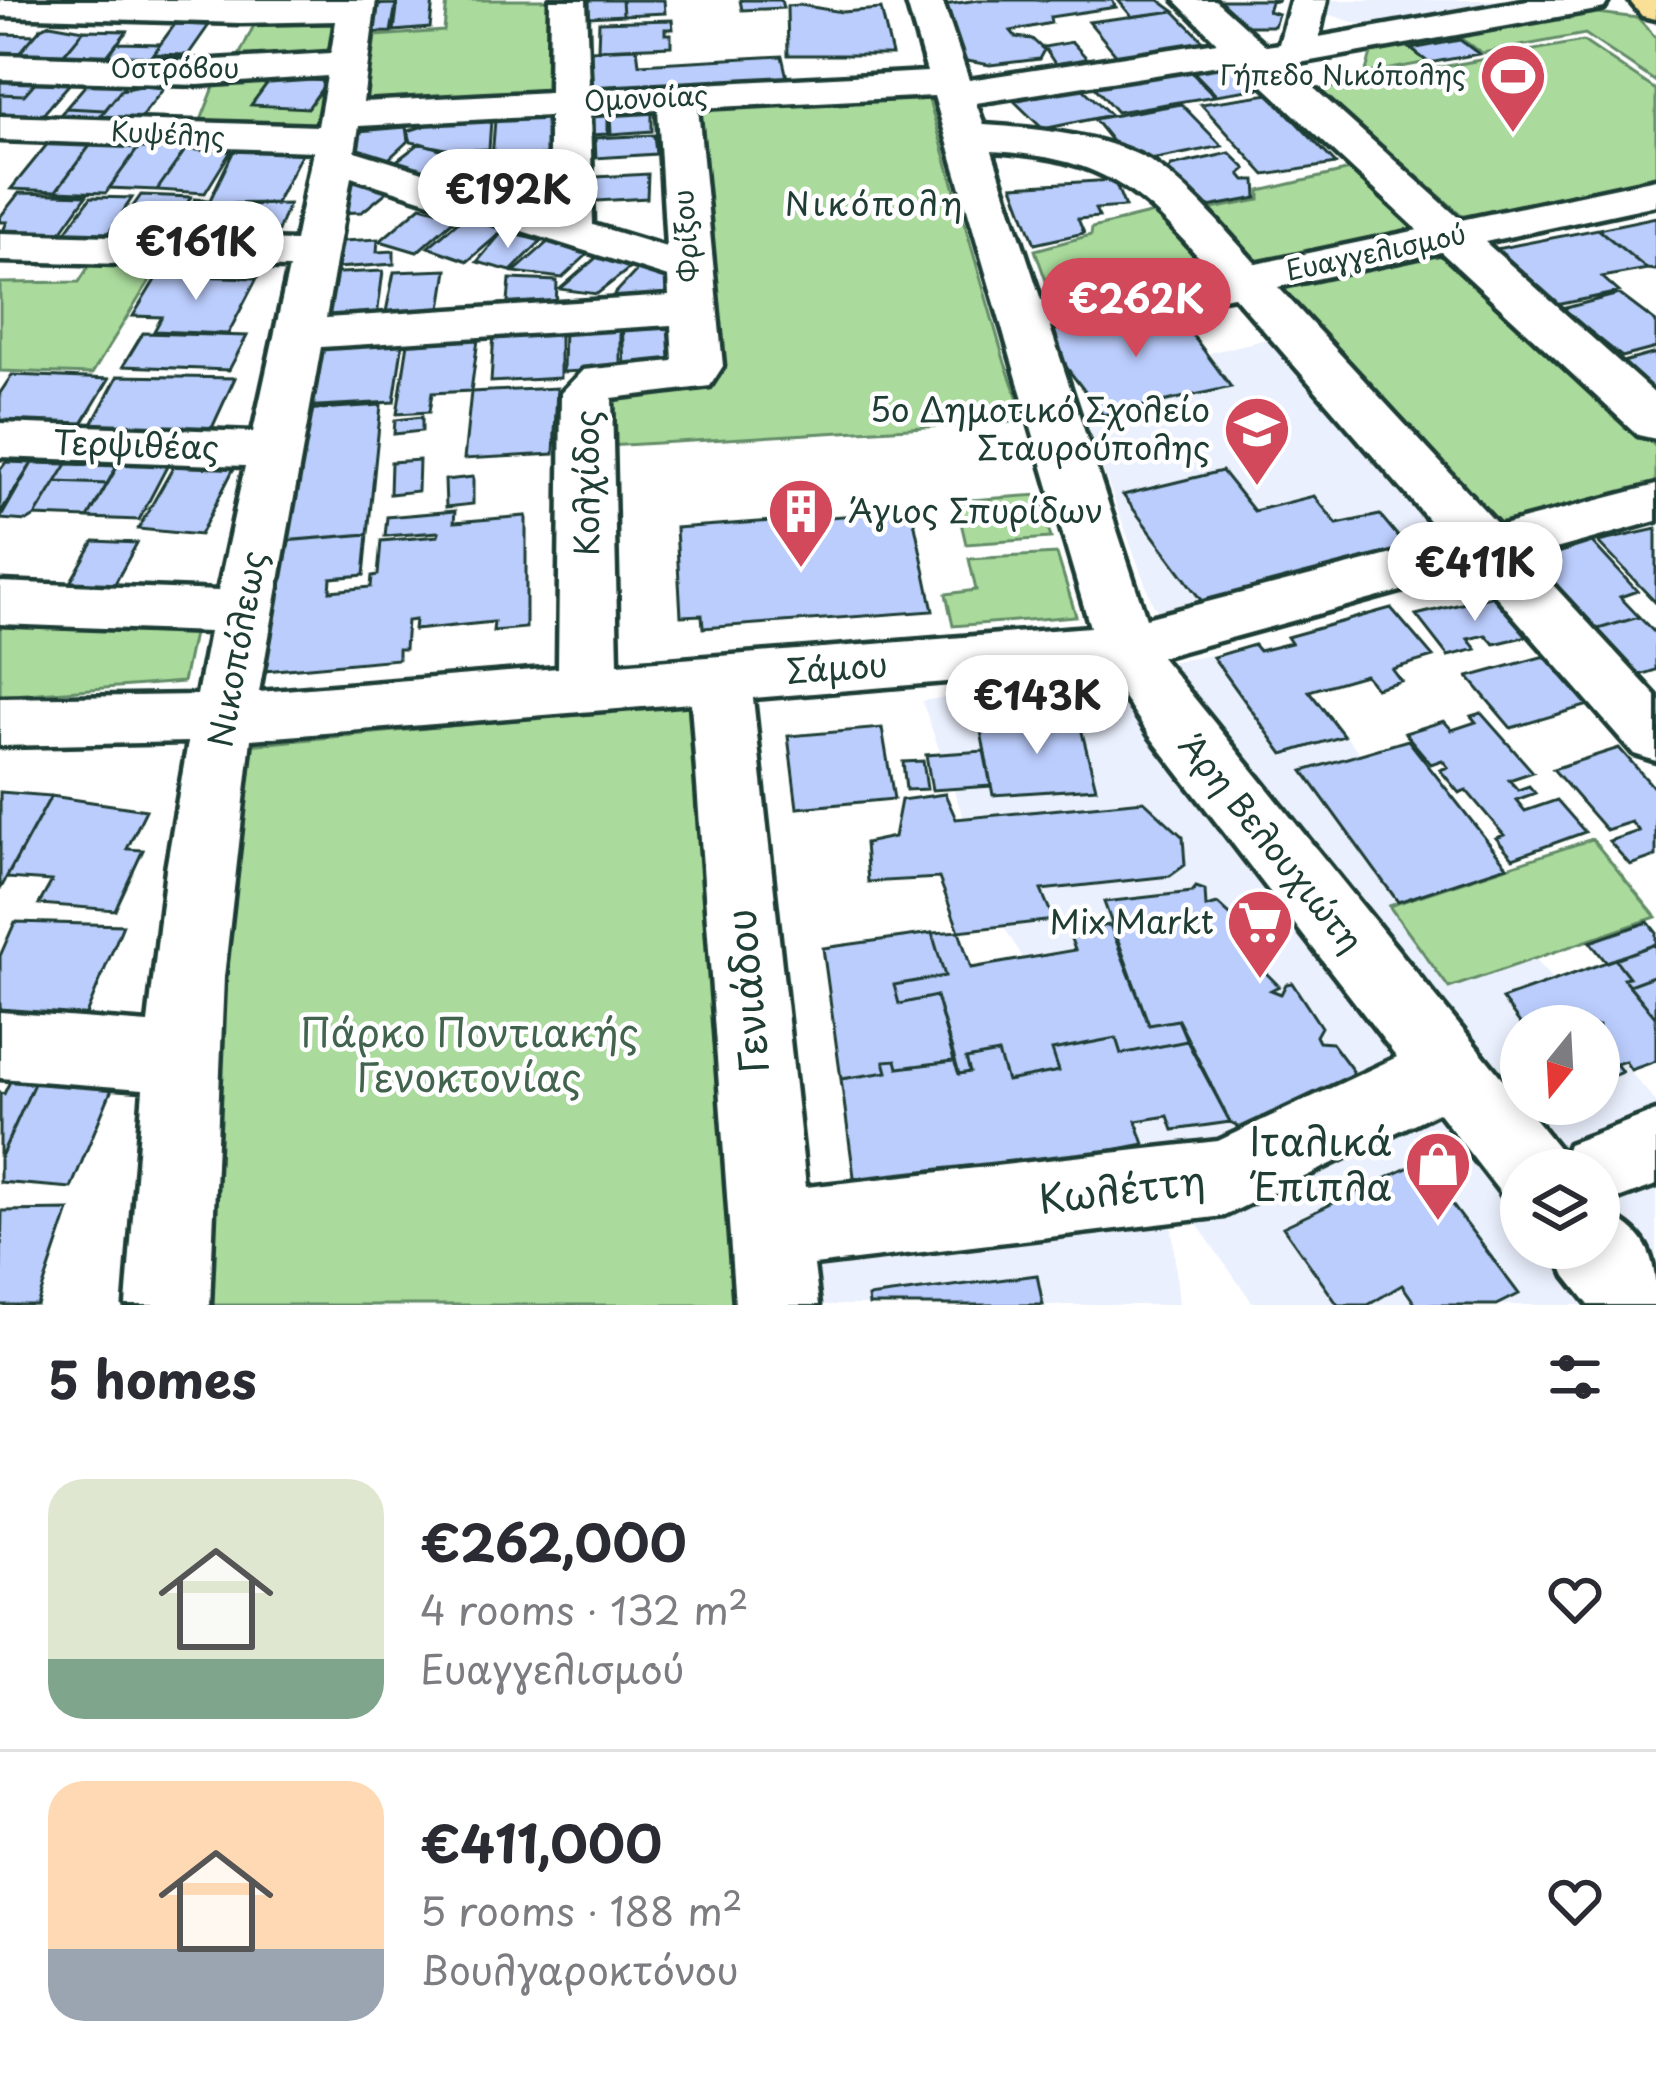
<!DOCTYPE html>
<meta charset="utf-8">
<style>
body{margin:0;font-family:"Playpen Sans",sans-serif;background:#f2f2f3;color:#2b2b33;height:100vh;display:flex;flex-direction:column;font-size:45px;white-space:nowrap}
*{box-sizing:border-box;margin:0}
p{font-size:39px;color:#7c7c81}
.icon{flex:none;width:66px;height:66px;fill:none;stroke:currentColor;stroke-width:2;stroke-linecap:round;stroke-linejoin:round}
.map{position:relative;height:1305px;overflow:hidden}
.details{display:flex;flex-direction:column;background:#fff;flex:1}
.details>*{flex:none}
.needle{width:78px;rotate:198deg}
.controls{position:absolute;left:1500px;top:1005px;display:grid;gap:24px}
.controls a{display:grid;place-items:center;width:120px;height:120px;border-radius:50%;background:#fff;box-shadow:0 6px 18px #0003;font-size:60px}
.price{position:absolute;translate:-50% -102px;padding:0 27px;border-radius:42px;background:#fff;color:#222;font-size:39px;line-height:78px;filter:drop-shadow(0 3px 6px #0008)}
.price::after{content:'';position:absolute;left:50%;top:72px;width:36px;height:27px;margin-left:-18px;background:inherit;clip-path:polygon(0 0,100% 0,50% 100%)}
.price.selected{background:#d1495b;color:#fff}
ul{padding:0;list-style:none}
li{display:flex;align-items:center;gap:36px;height:300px;padding:0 48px}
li+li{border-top:3px solid #e1e1e2}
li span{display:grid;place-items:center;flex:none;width:336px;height:240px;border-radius:36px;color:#555}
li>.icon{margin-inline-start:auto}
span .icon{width:144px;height:144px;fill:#fffc;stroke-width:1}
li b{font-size:51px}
h2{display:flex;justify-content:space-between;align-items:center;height:144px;padding:0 48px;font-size:51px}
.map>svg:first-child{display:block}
.built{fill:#ebf0fe;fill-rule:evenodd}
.green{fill:#aadb9c;stroke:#648c68;stroke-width:3}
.building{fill:#bbcdfd;stroke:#1f3d34;stroke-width:3}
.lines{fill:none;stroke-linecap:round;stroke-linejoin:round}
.minor-casing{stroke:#1f3d34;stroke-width:9}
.major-casing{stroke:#1f3d34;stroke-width:9}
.minor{fill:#fff;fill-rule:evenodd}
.major{fill:#fadf96;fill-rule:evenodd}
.labels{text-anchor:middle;stroke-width:9;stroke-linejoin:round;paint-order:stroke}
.far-street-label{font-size:27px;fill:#1f3d34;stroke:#fff}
.far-poi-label{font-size:27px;fill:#1f3d34;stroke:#fff;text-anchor:end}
.far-quarter-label{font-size:33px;letter-spacing:3px;fill:#1f3d34;stroke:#fff}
.poi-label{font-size:33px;fill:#1f3d34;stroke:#fff;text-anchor:end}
.street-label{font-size:33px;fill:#1f3d34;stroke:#fff}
.near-street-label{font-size:39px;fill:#1f3d34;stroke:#fff}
.near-park-label{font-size:39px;fill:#42644e;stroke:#fff}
.near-poi-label{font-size:39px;fill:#1f3d34;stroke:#fff;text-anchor:end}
</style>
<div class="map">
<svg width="1656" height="1305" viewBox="0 0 1656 1305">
<rect width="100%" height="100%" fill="#fff"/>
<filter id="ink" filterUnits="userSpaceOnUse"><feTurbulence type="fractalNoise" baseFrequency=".00833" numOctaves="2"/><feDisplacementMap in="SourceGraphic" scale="24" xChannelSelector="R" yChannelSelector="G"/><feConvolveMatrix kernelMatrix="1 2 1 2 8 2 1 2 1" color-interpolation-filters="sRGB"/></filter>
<g filter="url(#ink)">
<path class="built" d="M1323,0H1538L1372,28L1321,12Z
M1271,338L1457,547L1168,622L1153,605L1083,416L1230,386L1209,353Z
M1269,646L1592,1026H1521V1104H1599V1035L1656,1102V1305H1254L1133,1134L1000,921L922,701ZM1521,1170H1599V1248H1521Z
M1171,1217L1179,1305H813L811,1257Z"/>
<path class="green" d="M447,0H555V93L366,103L375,36L444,31Z
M1580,11L1638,18L1656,38V82L1585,34L1482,53L1460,38L1410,48L1428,62L1365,74L1373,47Z
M343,16L338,60L235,64L257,19Z
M1583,41L1656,90V179L1466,219L1318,90Z
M339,67L331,134L198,128L218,77Z
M927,93L1005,363L1026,421L608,446L604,388L716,380L693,106Z
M1359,168L1423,228L1249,265L1201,211L1260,200V191Z
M1166,210L1222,272L1055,306L1035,250L1091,235L1092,228Z
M1444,248L1656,447V490L1488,532L1266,286Z
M94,258L163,259L92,374L0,371V283L79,282Z
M1039,495L1051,538L966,544L956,501Z
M1057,554L1076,616L953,626L946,594L976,590L969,559Z
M0,614L196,619L183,682L0,696Z
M693,703L737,1305H210L221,987L248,745Z
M1592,839L1656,917L1449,988L1389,906Z"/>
<path class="building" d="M398,0H433L430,28L394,31Z
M588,0H622L623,15L589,17Z
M622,0H664L665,13L623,15Z
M740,0H781L783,8L742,10Z
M978,0H1112L1116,7L1050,17L1051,23L1011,31L1016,37L1032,39L1044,50L1039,59L990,65L961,60L944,5Z
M1118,0H1159L1174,11L1132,17Z
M1212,0H1279L1271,2L1268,11L1278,14L1274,26H1241Z
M396,4L391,32L358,33L364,5Z
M800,5L842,12L881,9L892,55H788L787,6Z
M1174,11L1213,51L1124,64L1089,22Z
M672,20L673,29H665V34H671V46L598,49L599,22Z
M50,24L84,30L60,59L16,57L41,28Z
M175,24L209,25L188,55L153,54Z
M84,30L127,31L98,68L54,66Z
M0,34L35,35L16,57L0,59Z
M1460,40L1479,54L1429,63L1411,49Z
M1072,42L1094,66L1059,70L1044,47Z
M117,43L160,44L144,66L100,65Z
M637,48L639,64L782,56L788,82L593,93L591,50Z
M1240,59L1268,87L1216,95L1189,67Z
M1187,68L1215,96L1117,112L1091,83Z
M0,77L38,79L24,95L0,94Z
M271,78L327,81L308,108L251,105Z
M38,79L72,81L33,126L0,124V94L24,95Z
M89,81L127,83L105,110L66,108Z
M141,86L164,88L139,120L99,118L121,90Z
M1081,87L1111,115L1043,129L1014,101Z
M1269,94L1336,164L1265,175L1201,104Z
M1181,104L1222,146L1130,164L1094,119Z
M66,108L105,110L93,124L54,122Z
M652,110V131L611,134L610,112Z
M608,112V134L572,136L573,115Z
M555,116L554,155L492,159L495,120Z
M491,120L489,149L456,151L411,142L408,131L430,124Z
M406,127L408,141L382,165L343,154L347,132Z
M654,135L656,154L596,158L595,138Z
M49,142L92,143L56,191L11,189Z
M92,143L140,145L106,193L56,191Z
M420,143L474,159L440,185L386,169Z
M139,147L186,149L157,190L109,188Z
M186,149L231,151L205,193L157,190Z
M234,150L303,151L276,203L208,204Z
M1230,153L1246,169L1240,174L1245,180H1256L1257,198L1197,209L1166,174L1171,166Z
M554,158L553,206L488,204L501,185L494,184L478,199L444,188L476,161Z
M648,174L647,198L580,202L579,178Z
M355,176L393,187L362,212L334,213L339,177Z
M1114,180L1125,207L1095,209L1099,217L1078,219L1084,233L1035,244L1013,186Z
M19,193L87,195L55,240L0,238L7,222H0V217Z
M141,195L191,197L162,241L111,238Z
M91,197L132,198L106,237L63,236Z
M195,199L208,200L203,208L229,209L211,241L170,240Z
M289,204L273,243H215L236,205Z
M421,206L458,216L417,252L380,241Z
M463,217L504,230L468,261L428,247Z
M1656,217V270L1647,269L1598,229Z
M1598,229L1647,269L1602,277L1619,292L1552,306L1491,250Z
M503,231L541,241L511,271L477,262Z
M378,239L377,252L394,251V264L320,269L325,242Z
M548,242L588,254L562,278L514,272Z
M598,256L630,268L597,294L560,289Z
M639,268L675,281L663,308L615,310L610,299Z
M447,270L440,315L385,317L394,272Z
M383,271L376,325L308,329L319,274Z
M158,275L257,278L228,334L154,331L162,317L133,316Z
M510,279L557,281L556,310L507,313Z
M1619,294L1656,322V348L1622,357L1562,309Z
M1171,306L1231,387L1103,415L1040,333Z
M678,314L680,367L624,369L622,318Z
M620,321V369L563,372L564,324Z
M560,328V378L491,382L494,332Z
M479,332L471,391L432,393L429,412L397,414L409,337Z
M143,333L247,336L229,370L123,366Z
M403,341L394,402L299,407L312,346Z
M1656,353V396L1616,364Z
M12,375L109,379L74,437L0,434V393Z
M118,376L235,378L207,439L85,437Z
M557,388L554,454L464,459L471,392Z
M381,405L368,534L283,541L303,410Z
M422,417V431L394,434L395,420Z
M124,455L172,457L139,520L88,518Z
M419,460L418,491L390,494L391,462Z
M6,462L32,463L0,513V470Z
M32,463L67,464L35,516L27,521L0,519Z
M67,464L117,466L107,484L56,482Z
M174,466L234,468L200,535L138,529Z
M1222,471L1254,511L1314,496L1337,524L1380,515L1416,558L1209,611L1123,495Z
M473,477V504L446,507L445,480Z
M56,482L107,484L88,518L35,516Z
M455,511L454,522L526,516V628L493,631L494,622L414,630L415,620L407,621L405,649H398V659L264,671L283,541L368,534L364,575L331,578L330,591L371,587L372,576L378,575L381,541L438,536L439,532L385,536L387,517Z
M912,511L933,611L703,628L702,615L681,616L676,528Z
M1656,529V603L1598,542Z
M94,541L137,543L105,602L63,595Z
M1592,542L1637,591L1620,597L1639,617L1581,634L1519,565Z
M1502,594L1536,634L1494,644L1486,635L1468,639L1476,649L1448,656L1416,615Z
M1391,608L1433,657L1392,669L1401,681L1376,688L1365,675L1309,691L1344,736L1283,754L1213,657L1254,645L1259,651L1291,643L1287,637Z
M1639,617L1656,634V670L1627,679L1581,634Z
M1545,656L1589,705L1511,728L1468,677Z
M1481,713L1533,772L1509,780L1518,790L1529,786L1535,793L1516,800L1525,811L1557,800L1585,832L1513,858L1496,838L1504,835L1466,790L1459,793L1440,770L1448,767L1442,760L1431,764L1405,733L1444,721L1452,730L1476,722L1471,716Z
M1079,720L1096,788L993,795L980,726Z
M882,728L894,799L797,808L788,736Z
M1408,740L1507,866L1398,902L1303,771Z
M1619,748L1656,790V856L1630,865L1609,841L1639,831L1631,822L1606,830L1553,769Z
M984,751L991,786L932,790L926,755Z
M923,761L927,789L906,790L903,762Z
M0,792L51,796L1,888H0Z
M945,794L956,819L1144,801L1183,837L1185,865L1170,876L1041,890L1054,920L959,931L939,878L868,882L865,843L894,837L901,800Z
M51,796L146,810L127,849L143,850L115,910L39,904L52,881L6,878Z
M1196,887L1205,890L1206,907L1218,904L1266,948V973L1279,986L1271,990L1281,994L1286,984L1292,983L1321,1027L1316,1036L1319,1042L1332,1043L1353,1071L1351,1088L1309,1108L1302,1101L1283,1109L1288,1119L1256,1135L1230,1122L1178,1020L1149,1025L1104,902L1192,892Z
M15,922L123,925L85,1017L0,1014V956Z
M1648,922L1656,932V944L1615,959L1606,962L1590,942Z
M1079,923L1081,930L1110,925L1149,1025L1178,1020L1187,1041L1121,1054L1116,1038L1052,1050L1059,1071L1007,1081L998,1053L966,1059L970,1072L959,1074L936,996L899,1004L894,985L945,976L932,933L959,931L971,968L1075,950L1066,925Z
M932,933L945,976L894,985L899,1004L936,996L954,1061L898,1068L896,1060L884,1061L887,1072L841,1079L823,948Z
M1656,944V975L1629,985L1623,978L1629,977L1615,959Z
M1615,959L1629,977L1623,978L1656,1018V1061L1631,1070L1625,1061L1616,1064L1622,1072L1599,1081V1026H1522L1502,999Z
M1656,975V1018L1629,985Z
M1116,1038L1121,1054L1187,1041L1230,1122L1173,1130L1168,1116L1136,1121L1144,1144L857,1199L841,1079L887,1072L884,1061L896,1060L898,1068L954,1061L959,1074L970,1072L966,1059L998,1053L1007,1081L1059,1071L1052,1050Z
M12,1077L36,1079L0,1158V1093L4,1094Z
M36,1079L114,1084L71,1188L0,1182V1159Z
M1420,1162L1519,1294L1497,1305H1416L1402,1285L1368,1305H1338L1283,1227Z
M69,1210L37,1305H0L2,1211Z
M1037,1275L1043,1305H869L868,1297Z"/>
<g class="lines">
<defs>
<path id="minor" d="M0,0H376L363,102L549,92L550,0H586L589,90L927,72L906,0H942L969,80L1217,42L1175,0H1215L1266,46L1279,44L1291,0H1327L1319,37L1528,0H1609L1604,8L1591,11L1288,65L1461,220L1656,179V205L1485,242L1656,395V439L1638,435L1441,252L1278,287L1499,526L1656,485V521L1527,557L1656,696V761L1634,754L1474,571L1161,657L1564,1155L1568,1144L1656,1111V1185L1599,1206V1170H1521V1203L1503,1196L1438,1112L1224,1216L814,1265L819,1305H735L691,703L251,739L224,977L210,1305H126L143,1089L0,1078V1012L148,1023L166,869L188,742L0,746V698L197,695L209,632L0,624V582L218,591L245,466L0,457V423L253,432L289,268L0,261V233L295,241L313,151L0,140V116L318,126L327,76L198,85L0,79V55L198,61L331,53L336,21L240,23L0,16ZM1238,62L1418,230L1256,264C1225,230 1194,192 1156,165C1114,136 1034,128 984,125L976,103ZM934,96L1090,627L618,664L612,398L710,386L723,366L698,108ZM658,110L666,247L593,225L590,114ZM549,116V211L355,151L359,126ZM992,151C1105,158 1140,189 1212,272L1041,300ZM351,177L668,277L669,296L326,318ZM1234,296L1446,540L1146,618L1050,327ZM671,325L673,361L583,370L561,393L558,668L259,692L321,347ZM1105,669L1150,736L1397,1057L1218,1141L806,1187L753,698Z
M1599,1210C1648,1230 1656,1255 1656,1305H1589L1566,1276L1554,1248H1599Z"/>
<path id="major" d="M1629,0H1656V19L1642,16Z"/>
</defs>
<use href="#minor" class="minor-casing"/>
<use href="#major" class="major-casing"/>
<use href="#minor" class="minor"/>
<use href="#major" class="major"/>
</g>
</g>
<defs>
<symbol id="stadium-pin" viewBox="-11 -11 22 30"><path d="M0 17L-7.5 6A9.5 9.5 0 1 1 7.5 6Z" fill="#d1495b" stroke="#fff"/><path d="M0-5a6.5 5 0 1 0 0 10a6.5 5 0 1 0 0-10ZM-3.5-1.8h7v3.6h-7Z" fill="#fff"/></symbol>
<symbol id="school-pin" viewBox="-11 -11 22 30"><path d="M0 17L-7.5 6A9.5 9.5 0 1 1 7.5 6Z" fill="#d1495b" stroke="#fff"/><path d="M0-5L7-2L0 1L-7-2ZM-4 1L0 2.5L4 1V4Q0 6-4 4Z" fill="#fff"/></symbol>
<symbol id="building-pin" viewBox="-11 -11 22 30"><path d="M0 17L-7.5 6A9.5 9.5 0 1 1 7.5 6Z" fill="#d1495b" stroke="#fff"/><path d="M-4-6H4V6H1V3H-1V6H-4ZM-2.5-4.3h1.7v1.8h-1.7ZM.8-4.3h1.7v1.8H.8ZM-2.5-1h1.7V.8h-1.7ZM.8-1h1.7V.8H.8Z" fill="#fff"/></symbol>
<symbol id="supermarket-pin" viewBox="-11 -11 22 30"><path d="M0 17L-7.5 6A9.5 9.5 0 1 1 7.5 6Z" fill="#d1495b" stroke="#fff"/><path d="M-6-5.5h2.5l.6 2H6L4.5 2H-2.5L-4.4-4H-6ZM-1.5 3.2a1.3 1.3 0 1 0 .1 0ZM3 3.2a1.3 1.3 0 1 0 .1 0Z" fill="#fff"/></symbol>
<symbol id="shop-pin" viewBox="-11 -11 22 30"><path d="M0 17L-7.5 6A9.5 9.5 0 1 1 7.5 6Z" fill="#d1495b" stroke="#fff"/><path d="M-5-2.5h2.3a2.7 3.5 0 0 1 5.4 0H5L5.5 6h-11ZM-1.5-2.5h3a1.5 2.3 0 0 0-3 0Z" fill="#fff"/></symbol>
</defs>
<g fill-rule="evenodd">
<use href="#stadium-pin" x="1475" y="38" width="76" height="104"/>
<use href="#school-pin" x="1219" y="391" width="76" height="104"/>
<use href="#building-pin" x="763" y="473" width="76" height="104"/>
<use href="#supermarket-pin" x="1222" y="884" width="76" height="104"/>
<use href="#shop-pin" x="1400" y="1126" width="76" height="104"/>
</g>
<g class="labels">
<g class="far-street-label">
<text x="175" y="78">Οστρόβου</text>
<text transform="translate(646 99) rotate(-3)" y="9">Ομονοίας</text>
<text transform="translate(168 135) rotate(3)" y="9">Κυψέλης</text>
<text transform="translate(687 236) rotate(-94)" y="9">Φρίξου</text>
<text transform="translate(1376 253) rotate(-12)" y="9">Ευαγγελισμού</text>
</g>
<g class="far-poi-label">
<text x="1466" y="85">Γήπεδο Νικόπολης</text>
</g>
<g class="far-quarter-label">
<text x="875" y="216">Νικόπολη</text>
</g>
<g class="poi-label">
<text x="1210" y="422">5ο Δημοτικό Σχολείο<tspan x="1210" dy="38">Σταυρούπολης</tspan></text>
<text x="848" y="523" text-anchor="start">Άγιος Σπυρίδων</text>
<text x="1214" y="934">Mix Markt</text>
</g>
<g class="street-label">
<text transform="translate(136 445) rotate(2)" y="12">Τερψιθέας</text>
<text transform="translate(587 483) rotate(-90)" y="12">Κολχίδος</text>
<text transform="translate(237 649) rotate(-80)" y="12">Νικοπόλεως</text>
<text transform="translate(837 668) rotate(-4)" y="12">Σάμου</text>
<text transform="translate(1271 843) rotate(51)" y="12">Άρη Βελουχιώτη</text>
</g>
<g class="near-street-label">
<text transform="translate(748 991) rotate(-95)" y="14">Γενιάδου</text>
<text transform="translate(1122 1190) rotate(-7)" y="14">Κωλέττη</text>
</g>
<g class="near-park-label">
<text x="469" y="1047">Πάρκο Ποντιακής<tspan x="469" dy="45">Γενοκτονίας</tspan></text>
</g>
<g class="near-poi-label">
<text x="1392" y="1156">Ιταλικά<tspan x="1392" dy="45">Έπιπλα</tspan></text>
</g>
</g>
</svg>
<div class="controls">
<a><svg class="needle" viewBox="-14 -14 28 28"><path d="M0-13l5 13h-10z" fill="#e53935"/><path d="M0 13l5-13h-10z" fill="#7c7c81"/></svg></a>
<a><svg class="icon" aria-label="layers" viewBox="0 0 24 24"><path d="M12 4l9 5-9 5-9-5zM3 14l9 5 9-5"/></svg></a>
</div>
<b class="price" style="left:508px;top:251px">€192K</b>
<b class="price" style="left:196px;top:303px">€161K</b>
<b class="price selected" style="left:1136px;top:360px">€262K</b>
<b class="price" style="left:1475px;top:624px">€411K</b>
<b class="price" style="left:1037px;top:757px">€143K</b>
</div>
<section class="details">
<h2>5 homes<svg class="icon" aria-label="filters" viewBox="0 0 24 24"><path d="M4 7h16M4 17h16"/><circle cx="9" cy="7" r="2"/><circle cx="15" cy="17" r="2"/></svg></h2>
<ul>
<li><span style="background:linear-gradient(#dfe7d0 75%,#7fa58c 0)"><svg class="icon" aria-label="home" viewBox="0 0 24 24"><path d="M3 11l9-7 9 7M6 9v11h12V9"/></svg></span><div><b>€262,000</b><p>4 rooms · 132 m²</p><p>Ευαγγελισμού</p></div><svg class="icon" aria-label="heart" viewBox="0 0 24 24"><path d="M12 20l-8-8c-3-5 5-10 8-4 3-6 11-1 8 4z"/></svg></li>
<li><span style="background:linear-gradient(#ffd9b3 70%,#9aa5b1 0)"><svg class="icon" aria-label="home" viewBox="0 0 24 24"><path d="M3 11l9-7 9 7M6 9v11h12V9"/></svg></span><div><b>€411,000</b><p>5 rooms · 188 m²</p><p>Βουλγαροκτόνου</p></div><svg class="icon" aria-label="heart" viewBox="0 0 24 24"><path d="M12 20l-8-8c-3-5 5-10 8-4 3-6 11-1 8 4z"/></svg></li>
</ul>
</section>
